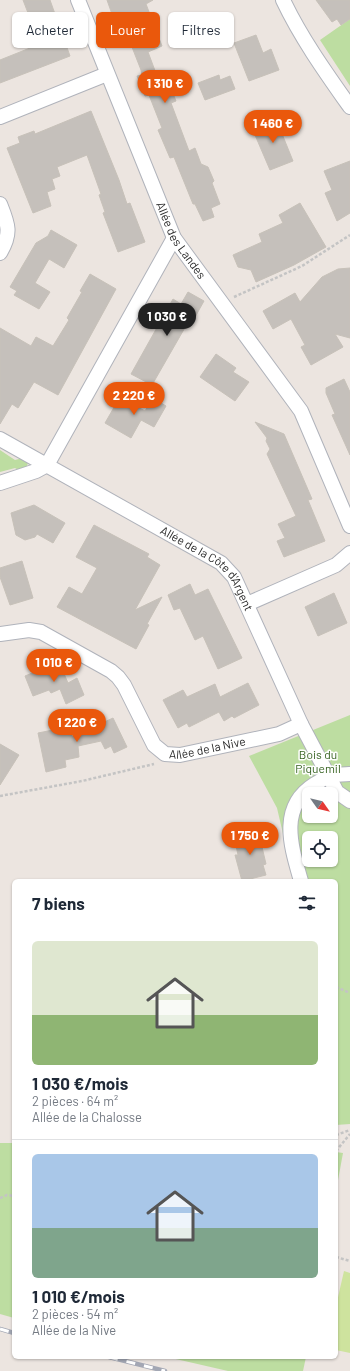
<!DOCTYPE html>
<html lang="fr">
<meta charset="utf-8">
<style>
body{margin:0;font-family:Barlow,sans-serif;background:#f2f2f3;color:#1f2937;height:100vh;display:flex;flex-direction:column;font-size:15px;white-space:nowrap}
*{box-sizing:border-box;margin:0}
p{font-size:13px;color:#747a83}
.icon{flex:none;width:22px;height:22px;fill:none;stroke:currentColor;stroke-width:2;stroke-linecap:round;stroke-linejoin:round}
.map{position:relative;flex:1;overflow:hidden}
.panel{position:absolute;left:12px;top:879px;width:326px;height:480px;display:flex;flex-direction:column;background:#fff;border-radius:6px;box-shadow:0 1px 3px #0004}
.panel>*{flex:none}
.guide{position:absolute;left:12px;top:12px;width:326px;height:36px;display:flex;gap:8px}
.needle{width:26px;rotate:124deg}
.controls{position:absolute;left:302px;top:787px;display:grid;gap:8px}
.controls a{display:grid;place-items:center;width:36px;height:36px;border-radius:6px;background:#fff;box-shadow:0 1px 3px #0004;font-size:20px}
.price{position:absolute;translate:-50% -34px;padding:0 9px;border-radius:14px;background:#ea580c;color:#fff;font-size:13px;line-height:26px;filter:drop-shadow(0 1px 2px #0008)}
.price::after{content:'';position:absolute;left:50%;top:24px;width:12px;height:9px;margin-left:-6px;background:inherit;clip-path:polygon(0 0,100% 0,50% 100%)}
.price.current{background:#222;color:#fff}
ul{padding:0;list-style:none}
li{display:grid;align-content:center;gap:8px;height:212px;padding:0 20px}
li+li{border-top:1px solid #e0e1e3}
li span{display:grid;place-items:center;height:124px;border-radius:6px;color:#555}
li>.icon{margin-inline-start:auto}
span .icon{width:72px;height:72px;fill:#fffc;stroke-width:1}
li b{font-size:17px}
h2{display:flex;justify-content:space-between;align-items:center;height:48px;padding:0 20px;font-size:17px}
.chip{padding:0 14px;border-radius:6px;background:#fff;box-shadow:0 1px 3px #0004;font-size:14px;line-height:36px}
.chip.current{background:#ea580c;color:#fff}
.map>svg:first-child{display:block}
.green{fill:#bddda1;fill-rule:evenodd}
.pitch{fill:#cee39e}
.building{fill:#c5c0bb;stroke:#c7c1b9}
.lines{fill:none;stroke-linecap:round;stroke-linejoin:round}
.minor-casing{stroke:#b0b3bb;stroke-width:16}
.path{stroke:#c4c4c4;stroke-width:2.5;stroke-dasharray:3 2;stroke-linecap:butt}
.minor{stroke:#fff;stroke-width:14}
.rail-casing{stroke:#a3a7b4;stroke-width:4.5}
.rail{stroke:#fff;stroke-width:3;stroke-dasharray:9;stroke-linecap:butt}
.labels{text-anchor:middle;stroke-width:3;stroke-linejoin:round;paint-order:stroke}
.street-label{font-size:12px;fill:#2c2c2c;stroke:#fff}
.park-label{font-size:12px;fill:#376322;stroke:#fff}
</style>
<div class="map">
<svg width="350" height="1371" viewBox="0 0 350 1371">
<rect width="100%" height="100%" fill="#ece5e0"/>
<path class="green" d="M350,19V86L320,40Z
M0,450L15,460L23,458L28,462C27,468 25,469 20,471L15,468L0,472Z
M350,715V1124L336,1125V881H294L277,808L249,756ZM309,794H331V816H309ZM309,838H331V860H309Z
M0,1143H14V1318L0,1314Z
M336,1152L343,1153L336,1191Z
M167,1357H306L303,1371H228Z"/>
<path class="pitch" d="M344,1271L350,1273V1353L336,1350V1306Z"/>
<path class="building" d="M23,0H50L70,56L0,83V60L40,44Z
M107,0H153L146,4L162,46L148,52L160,84L168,81L176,101L171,103L189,151L195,148L201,164L208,167L214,181L212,183L220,204L211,208L214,217L203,221L195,204H193L174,157L170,158L158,130L162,128L149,95L145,96L137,76L142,75L141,70L119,14L113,17Z
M316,0H350V19L341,25L337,19L332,22Z
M256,35L263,53L271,49L279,70L249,81L234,43Z
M219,75L220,80L230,76L235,89L205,100L198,83Z
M91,111L119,180L127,204L130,203L145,242L118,252L103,213L105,212L99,195L101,194L87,155L57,167L60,176L52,179L55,189L47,192L51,206L33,213L7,148L20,143L18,137L34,131L35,134Z
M276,119L293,161L270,170L252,128Z
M350,161V213L337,221L325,193L332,190L324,171Z
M300,203L326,247L294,265L256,282L251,270L238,267L233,255L262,242L259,234L283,223L279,215Z
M51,230L77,245L64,268L49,259L35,283L50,292L39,309L14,295L17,291L10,287L36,243L48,236Z
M350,268V338L335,334L343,347L311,365L301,347L305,345L291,319L273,329L263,311L295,293L300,302L322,277L338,269Z
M90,274L116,289L58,395L34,382L18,408L12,404L0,424V328L31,346L36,337L53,346L69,320L67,318L82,292L80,291Z
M188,292L204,301L190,326L187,324L152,385L131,374L173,299L181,304Z
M216,354L236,368L233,372L249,382L235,401L200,377Z
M344,379L350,392V455L332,415L335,414L326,393V388Z
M120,397L145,411L153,398L166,406L154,427L141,420L131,438L105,423Z
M255,422L284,434L312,499L308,500L325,541L284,557L277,541L285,538L278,524L296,516L267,454L270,449L266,441L267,438Z
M34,505L65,523L53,543L37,534L35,537L25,540L16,535L11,513Z
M94,525L149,554L147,557L160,565L135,610L162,597L147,624L149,625L136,649L57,607L69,587L82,594L97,568L76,557Z
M22,561L33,598L10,605L0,577V568Z
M190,584L195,595L208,589L242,658L218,669L203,636L195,640L180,608L174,610L168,595Z
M334,593L347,623L318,636L305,607Z
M59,662L68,683L77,678L84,695L66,704L60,689L51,693L49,690L33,696L25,676Z
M248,683L259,705L234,718L232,716L224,721L219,712L189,727L187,723L178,728L163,700L183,690L187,697L215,684L220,697Z
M113,718L127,747L114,753L111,746L105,749L101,741L78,746L79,757L65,760L66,767L46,772L38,733L68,727L72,737Z
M0,744L19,755L0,785Z
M255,831L258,845L262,847L266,864L263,865L266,875L242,881L235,855H238L234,836Z"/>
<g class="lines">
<defs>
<g id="minor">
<path id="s1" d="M78,0L174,238L301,411L350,526"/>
<path d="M283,0C301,38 326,73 350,107"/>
<path d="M0,117L107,74"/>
<path d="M0,204C8,224 12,233 0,253"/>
<path id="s2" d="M0,439L221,563L234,577L301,724L337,792L350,801"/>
<path d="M0,483L36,471L47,465L174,238"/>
<path d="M247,604L336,565L350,553"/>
<path id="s3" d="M0,634L29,630L41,632L111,671L118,677L124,685L154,745L165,754L180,755L279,734L301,724"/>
<path d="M301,881C291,846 278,807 315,784C319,782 324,778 329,776C335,774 343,775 350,774"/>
</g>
</defs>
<use href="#minor" class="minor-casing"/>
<path class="path" d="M234,297L302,266L350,235
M0,796L82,781L154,764
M336,987L350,993
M336,1135L350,1130
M336,1151L350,1134
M0,1198L7,1195L14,1196
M336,1257L350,1261"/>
<use href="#minor" class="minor"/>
<defs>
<path id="rail" d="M0,1329L14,1333
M109,1357L165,1371"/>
</defs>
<use href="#rail" class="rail-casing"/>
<use href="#rail" class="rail"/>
</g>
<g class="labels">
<g class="street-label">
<text dy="4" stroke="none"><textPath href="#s1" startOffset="262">Allée des Landes</textPath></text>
<text dy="4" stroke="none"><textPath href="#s2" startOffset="247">Allée de la Côte d'Argent</textPath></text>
<text dy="4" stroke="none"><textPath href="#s3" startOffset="265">Allée de la Nive</textPath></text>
</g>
<g class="park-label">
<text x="318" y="759">Bois du<tspan x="318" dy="14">Piquemil</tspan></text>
</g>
</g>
</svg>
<div class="controls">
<a><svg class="needle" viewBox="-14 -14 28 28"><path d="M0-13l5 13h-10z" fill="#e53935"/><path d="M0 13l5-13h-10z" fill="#747a83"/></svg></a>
<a><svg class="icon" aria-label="locate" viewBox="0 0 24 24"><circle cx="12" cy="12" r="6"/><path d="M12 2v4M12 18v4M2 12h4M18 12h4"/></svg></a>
</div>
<b class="price" style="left:165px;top:104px">1 310 €</b>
<b class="price" style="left:273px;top:144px">1 460 €</b>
<b class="price current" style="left:167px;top:337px">1 030 €</b>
<b class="price" style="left:134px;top:416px">2 220 €</b>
<b class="price" style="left:54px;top:683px">1 010 €</b>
<b class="price" style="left:77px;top:743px">1 220 €</b>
<b class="price" style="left:250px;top:856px">1 750 €</b>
<div class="guide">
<a class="chip">Acheter</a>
<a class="chip current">Louer</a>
<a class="chip">Filtres</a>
</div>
<section class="panel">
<h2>7 biens<svg class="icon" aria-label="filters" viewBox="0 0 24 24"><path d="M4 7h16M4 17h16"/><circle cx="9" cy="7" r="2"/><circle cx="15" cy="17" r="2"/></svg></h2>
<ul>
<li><span style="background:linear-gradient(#dfe7d0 60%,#8fb573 0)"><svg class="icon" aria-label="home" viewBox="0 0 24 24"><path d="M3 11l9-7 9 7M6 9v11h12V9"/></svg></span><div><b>1 030 €/mois</b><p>2 pièces · 64 m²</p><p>Allée de la Chalosse</p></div></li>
<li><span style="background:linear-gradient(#a9c7e8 60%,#7fa58c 0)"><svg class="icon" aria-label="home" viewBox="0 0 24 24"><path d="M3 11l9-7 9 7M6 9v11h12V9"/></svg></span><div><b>1 010 €/mois</b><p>2 pièces · 54 m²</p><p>Allée de la Nive</p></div></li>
</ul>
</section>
</div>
